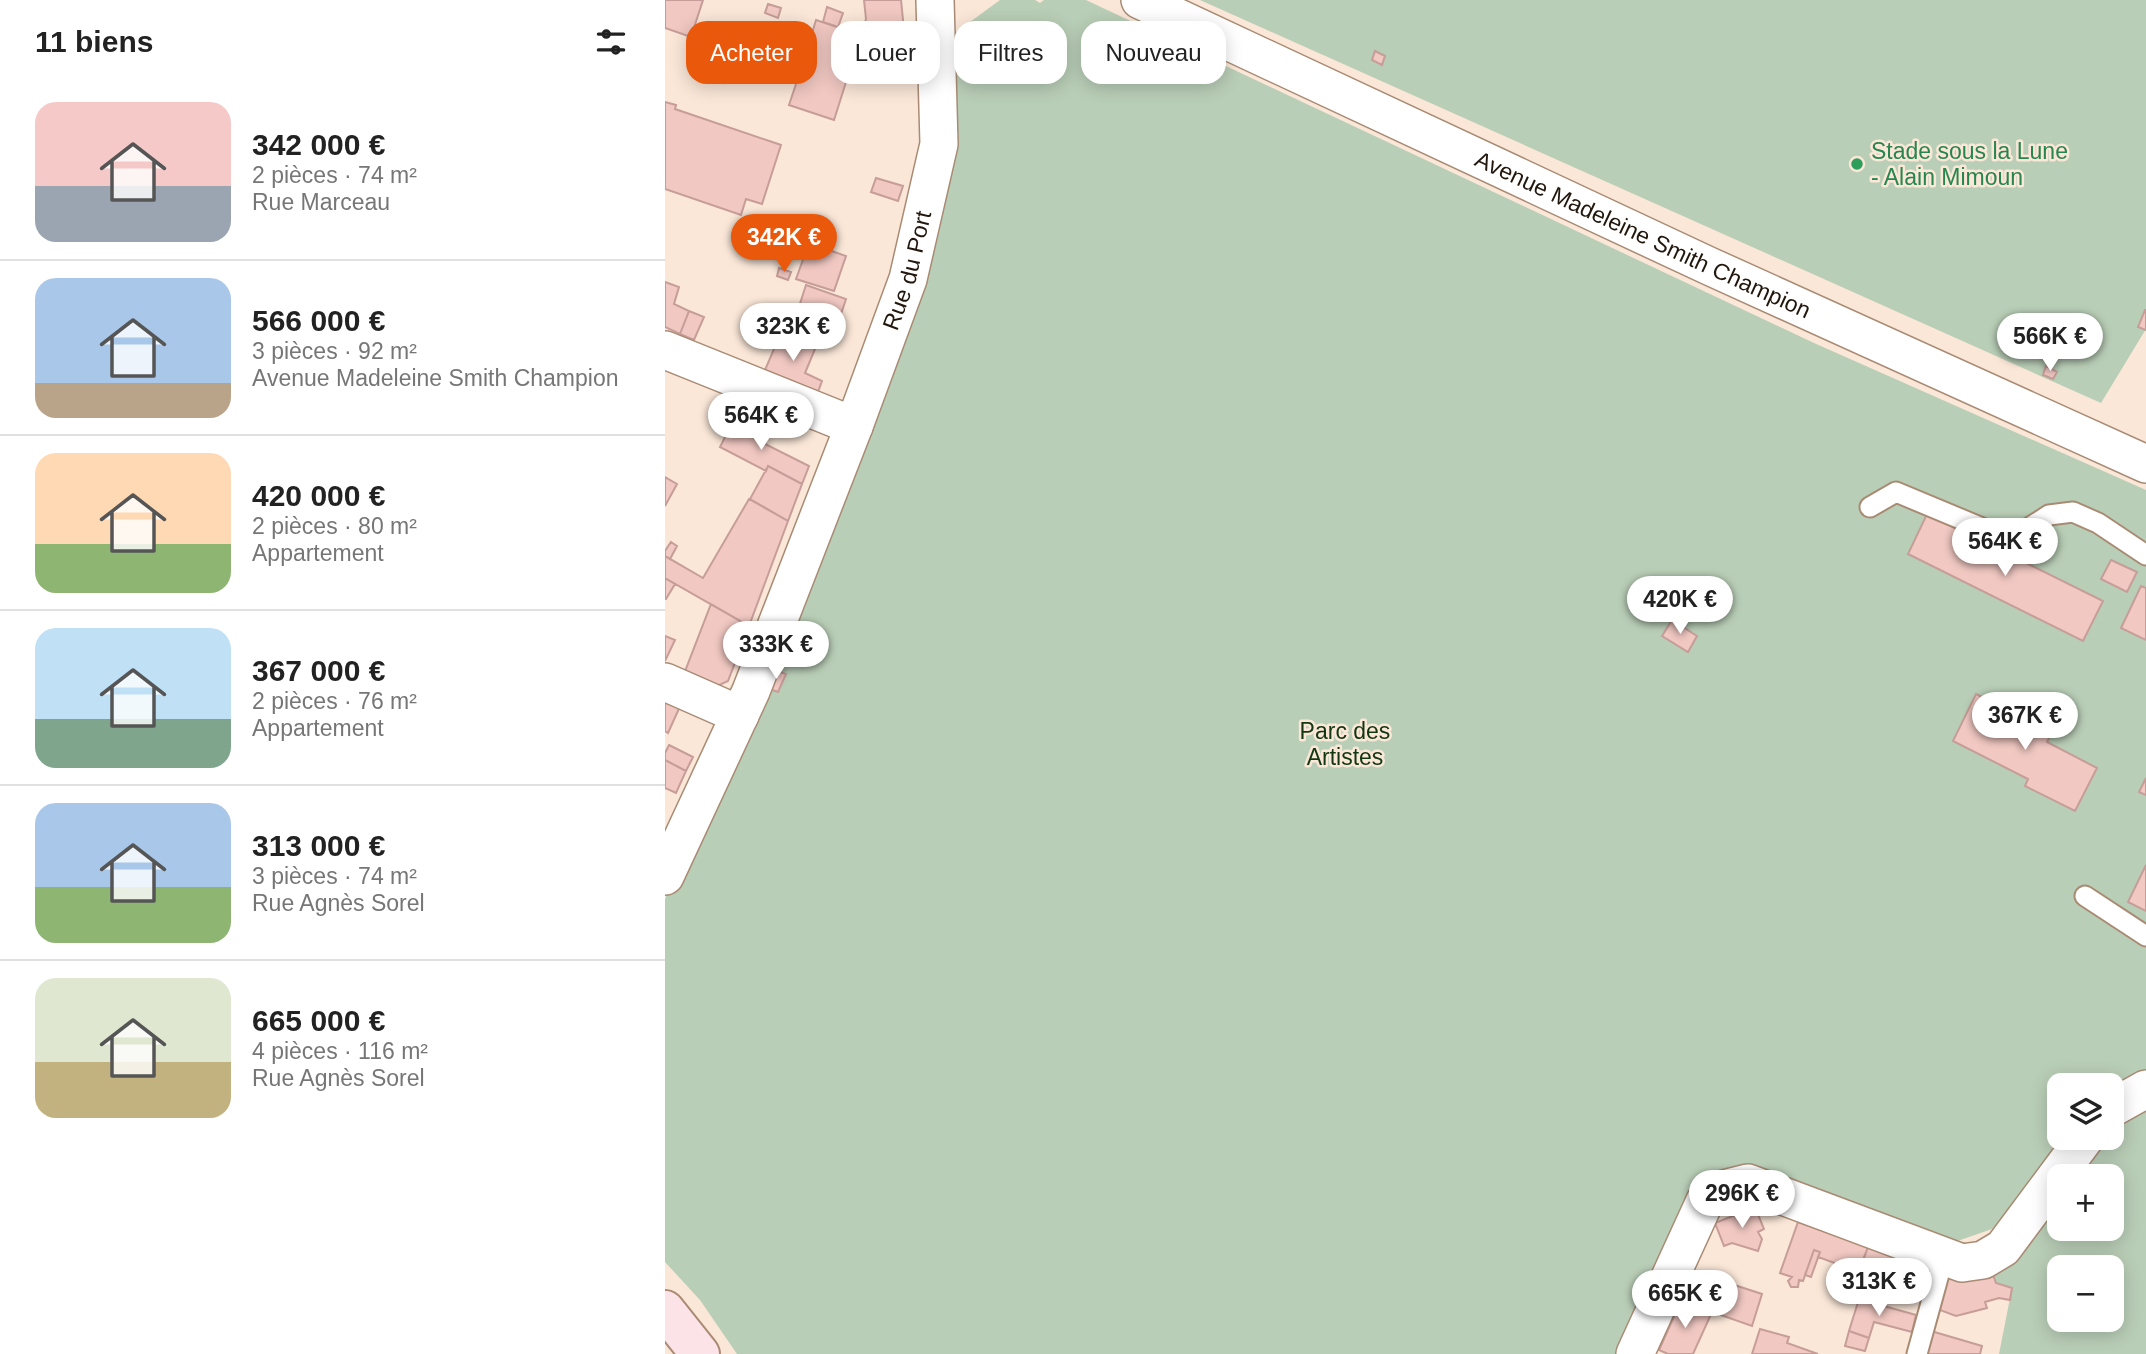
<!DOCTYPE html>
<html lang="fr">
<meta charset="utf-8">
<style>
body{margin:0;font-family:Helvetica,sans-serif;background:#f2f2f2;color:#222;height:100vh;display:flex;flex-direction:column;font-size:26px;white-space:nowrap}
*{box-sizing:border-box;margin:0}
p{font-size:23px;color:#767676}
.icon{flex:none;width:38px;height:38px;fill:none;stroke:currentColor;stroke-width:2;stroke-linecap:round;stroke-linejoin:round}
.map{position:relative;flex:1;overflow:hidden}
.drawer{display:flex;flex-direction:column;background:#fff;width:665px}
.drawer>*{flex:none}
.hud{position:absolute;left:21px;top:21px;width:665px;height:63px;display:flex;gap:14px}
.buttons{position:absolute;left:1382px;top:1073px;display:grid;gap:14px}
.buttons a{display:grid;place-items:center;width:77px;height:77px;border-radius:14px;background:#fff;box-shadow:0 4px 18px #0003;font-size:35px}
.price{position:absolute;translate:-50% -60px;padding:0 16px;border-radius:24px;background:#fff;color:#222;font-size:23px;line-height:46px;filter:drop-shadow(0 2px 4px #0008)}
.price::after{content:'';position:absolute;left:50%;top:42px;width:21px;height:16px;margin-left:-10px;background:inherit;clip-path:polygon(0 0,100% 0,50% 100%)}
.price.active{background:#ea580c;color:#fff}
ul{padding:0;list-style:none}
li{display:flex;align-items:center;gap:21px;height:175px;padding:0 35px}
li+li{border-top:2px solid #e0e0e0}
li span{display:grid;place-items:center;flex:none;width:196px;height:140px;border-radius:21px;color:#555}
li>.icon{margin-inline-start:auto}
span .icon{width:84px;height:84px;fill:#fffc;stroke-width:1}
li b{font-size:30px}
h2{display:flex;justify-content:space-between;align-items:center;height:84px;padding:0 35px;font-size:30px}
.pill{padding:0 24px;border-radius:21px;background:#fff;box-shadow:0 4px 18px #0003;font-size:24px;line-height:63px}
.pill.active{background:#ea580c;color:#fff}
main{display:flex;flex:1;min-height:0}
.map>svg:first-child{display:block}
.green{fill:#b9ceb7;fill-rule:evenodd}
.building{fill:#f1c8c2;stroke:#c69d98;stroke-width:2}
.lines{fill:none;stroke-linecap:round;stroke-linejoin:round}
.lane-casing{stroke:#a98b74;stroke-width:23}
.street-casing{stroke:#a98b74;stroke-width:40}
.secondary-casing{stroke:#a98b74;stroke-width:42}
.lane{stroke:#fff;stroke-width:19}
.street{stroke:#fff;stroke-width:37}
.secondary{stroke:#fbe3e8;stroke-width:38}
.leisure-dot{fill:#2e9e5b;stroke:#fae7d8;stroke-width:2.5}
.labels{text-anchor:middle;stroke-width:5;stroke-linejoin:round;paint-order:stroke}
.leisure-label{font-size:23px;fill:#27864d;stroke:#fae7d8;text-anchor:start}
.street-label{font-size:23px;fill:#22170d;stroke:#fae7d8}
.park-label{font-size:23px;fill:#113710;stroke:#fae7d8}
</style>
<main>
<section class="drawer">
<h2>11 biens<svg class="icon" aria-label="filters" viewBox="0 0 24 24"><path d="M4 7h16M4 17h16"/><circle cx="9" cy="7" r="2"/><circle cx="15" cy="17" r="2"/></svg></h2>
<ul>
<li><span style="background:linear-gradient(#f6c9c9 60%,#9aa5b1 0)"><svg class="icon" aria-label="home" viewBox="0 0 24 24"><path d="M3 11l9-7 9 7M6 9v11h12V9"/></svg></span><div><b>342 000 €</b><p>2 pièces · 74 m²</p><p>Rue Marceau</p></div></li>
<li><span style="background:linear-gradient(#a9c7e8 75%,#b9a48a 0)"><svg class="icon" aria-label="home" viewBox="0 0 24 24"><path d="M3 11l9-7 9 7M6 9v11h12V9"/></svg></span><div><b>566 000 €</b><p>3 pièces · 92 m²</p><p>Avenue Madeleine Smith Champion</p></div></li>
<li><span style="background:linear-gradient(#ffd9b3 65%,#8fb573 0)"><svg class="icon" aria-label="home" viewBox="0 0 24 24"><path d="M3 11l9-7 9 7M6 9v11h12V9"/></svg></span><div><b>420 000 €</b><p>2 pièces · 80 m²</p><p>Appartement</p></div></li>
<li><span style="background:linear-gradient(#bfe0f5 65%,#7fa58c 0)"><svg class="icon" aria-label="home" viewBox="0 0 24 24"><path d="M3 11l9-7 9 7M6 9v11h12V9"/></svg></span><div><b>367 000 €</b><p>2 pièces · 76 m²</p><p>Appartement</p></div></li>
<li><span style="background:linear-gradient(#a9c7e8 60%,#8fb573 0)"><svg class="icon" aria-label="home" viewBox="0 0 24 24"><path d="M3 11l9-7 9 7M6 9v11h12V9"/></svg></span><div><b>313 000 €</b><p>3 pièces · 74 m²</p><p>Rue Agnès Sorel</p></div></li>
<li><span style="background:linear-gradient(#dfe7d0 60%,#c2b280 0)"><svg class="icon" aria-label="home" viewBox="0 0 24 24"><path d="M3 11l9-7 9 7M6 9v11h12V9"/></svg></span><div><b>665 000 €</b><p>4 pièces · 116 m²</p><p>Rue Agnès Sorel</p></div></li>
</ul>
</section>
<div class="map">
<svg width="1481" height="1354" viewBox="0 0 1481 1354">
<rect width="100%" height="100%" fill="#fae7d8"/>
<path class="green" d="M335,0H370L375,3L379,0H421L1149,343L1481,490V1079L1447,1098V1085H1395V1138H1405L1327,1229L1281,1245L1070,1166L1034,1182L957,1354H72L35,1300L0,1262V899L88,716L254,289L283,38Z
M535,0H1481V329L1436,403Z
M1481,1111V1354H1334L1347,1288L1331,1282L1328,1272L1395,1197V1228H1447V1176H1412L1443,1138H1447C1450,1123 1468,1118 1481,1111ZM1395,1267H1447V1320H1395Z"/>
<path class="building" d="M0,0H38L26,37L0,28Z
M199,0H236L241,50L196,35L201,19Z
M103,4L116,8L113,18L100,13Z
M162,7L178,13L173,27L158,22Z
M151,20L196,35L169,120L124,105L135,72L129,71L131,64L137,66L139,59L134,57L135,51L141,53Z
M710,51L720,56L717,65L707,60Z
M49,68L61,72L58,83L45,79Z
M0,102L11,105L10,109L116,145L97,204L81,199L76,215L0,189Z
M211,178L238,186L233,201L206,192Z
M144,243L181,256L169,291L131,279Z
M114,268L126,272L123,280L112,276Z
M0,282L14,287L9,304L24,311L15,334L0,327Z
M141,285L181,299L169,335L157,331L156,334L128,325Z
M1480,310H1481V330L1473,327Z
M24,311L39,317L29,340L15,334Z
M115,335L150,349L140,373L157,381L153,392L100,370Z
M1381,366L1392,372L1388,379L1378,375Z
M69,419L103,436L100,444L144,466L137,484L103,466L101,471L55,447Z
M103,466L137,484L123,521L85,499Z
M0,477L12,484L0,506Z
M84,499L123,521L84,626L0,578V556L38,578Z
M1262,514L1438,601L1418,641L1243,554Z
M6,542L12,546L5,559L0,556V551Z
M1446,560L1472,572L1462,592L1436,579Z
M0,578L10,584L1,599H0Z
M1476,586L1481,588V640L1456,628Z
M46,604L84,626L63,681L50,687L19,674Z
M1007,620L1032,636L1023,652L997,636Z
M0,636L10,640L0,661Z
M109,670L121,674L113,692L102,688Z
M1311,694L1387,732L1382,742L1432,768L1410,811L1360,786L1363,779L1288,741Z
M0,695L17,702L3,733L0,731Z
M4,745L28,757L21,771L0,760V753Z
M0,760L21,771L11,793L0,788Z
M1481,778V795L1474,792Z
M1481,865V911L1463,902Z
M1090,1207L1099,1229L1093,1232L1097,1239L1093,1251L1067,1243L1059,1246L1050,1223Z
M1133,1222L1203,1247L1194,1272L1153,1257L1155,1252L1149,1250L1138,1281L1134,1280L1133,1287H1126L1123,1281L1127,1277L1115,1273Z
M1203,1247L1231,1257L1222,1296L1193,1289L1190,1300L1183,1298Z
M1149,1250L1155,1252L1146,1277L1140,1275Z
M1327,1272L1331,1283L1347,1288L1345,1300L1334,1298L1320,1302L1322,1308L1291,1316L1272,1309L1280,1280L1287,1278Z
M1057,1281L1097,1294L1087,1326L1047,1312Z
M1194,1299L1251,1315L1247,1332L1209,1322L1204,1338L1184,1331Z
M1016,1301L1047,1312L1028,1354H1003L994,1350Z
M1095,1329L1124,1337L1122,1343L1153,1354H1087Z
M1184,1331L1204,1338L1200,1351L1180,1346Z
M1266,1331L1317,1346L1315,1354H1259Z"/>
<g class="lines">
<defs>
<path id="lane" d="M1205,507L1231,492L1334,535H1353L1384,515L1408,512L1433,523L1481,555
M1420,896L1481,936
M1252,1354L1279,1256"/>
<g id="street">
<path id="s1" d="M475,0L1044,266L1481,464"/>
<path d="M0,350L189,426"/>
<path d="M0,682L75,715"/>
<path id="s2" d="M0,876L86,691L189,426L243,279L274,144L270,0"/>
<path d="M1447,1108L1481,1089"/>
<path d="M970,1354L1040,1201L1059,1189L1083,1183L1297,1263L1318,1260L1338,1248L1420,1138"/>
</g>
<path id="secondary" d="M0,1310L35,1354"/>
</defs>
<use href="#lane" class="lane-casing"/>
<use href="#street" class="street-casing"/>
<use href="#secondary" class="secondary-casing"/>
<use href="#lane" class="lane"/>
<use href="#street" class="street"/>
<use href="#secondary" class="secondary"/>
</g>
<circle class="leisure-dot" cx="1192" cy="164" r="7"/>
<g class="labels">
<g class="leisure-label">
<text x="1206" y="159">Stade sous la Lune<tspan x="1206" dy="26">- Alain Mimoun</tspan></text>
</g>
<g class="street-label">
<text dy="8" stroke="none"><textPath href="#s1" startOffset="555">Avenue Madeleine Smith Champion</textPath></text>
<text dy="8" stroke="none"><textPath href="#s2" startOffset="653">Rue du Port</textPath></text>
</g>
<g class="park-label">
<text x="680" y="739">Parc des<tspan x="680" dy="26">Artistes</tspan></text>
</g>
</g>
</svg>
<div class="buttons">
<a><svg class="icon" aria-label="layers" viewBox="0 0 24 24"><path d="M12 4l9 5-9 5-9-5zM3 14l9 5 9-5"/></svg></a>
<a>+</a>
<a>−</a>
</div>
<b class="price active" style="left:119px;top:274px">342K €</b>
<b class="price" style="left:128px;top:363px">323K €</b>
<b class="price" style="left:1385px;top:373px">566K €</b>
<b class="price" style="left:96px;top:452px">564K €</b>
<b class="price" style="left:1340px;top:578px">564K €</b>
<b class="price" style="left:1015px;top:636px">420K €</b>
<b class="price" style="left:111px;top:681px">333K €</b>
<b class="price" style="left:1360px;top:752px">367K €</b>
<b class="price" style="left:1077px;top:1230px">296K €</b>
<b class="price" style="left:1214px;top:1318px">313K €</b>
<b class="price" style="left:1020px;top:1330px">665K €</b>
<div class="hud">
<a class="pill active">Acheter</a>
<a class="pill">Louer</a>
<a class="pill">Filtres</a>
<a class="pill">Nouveau</a>
</div>
</div>
</main>
